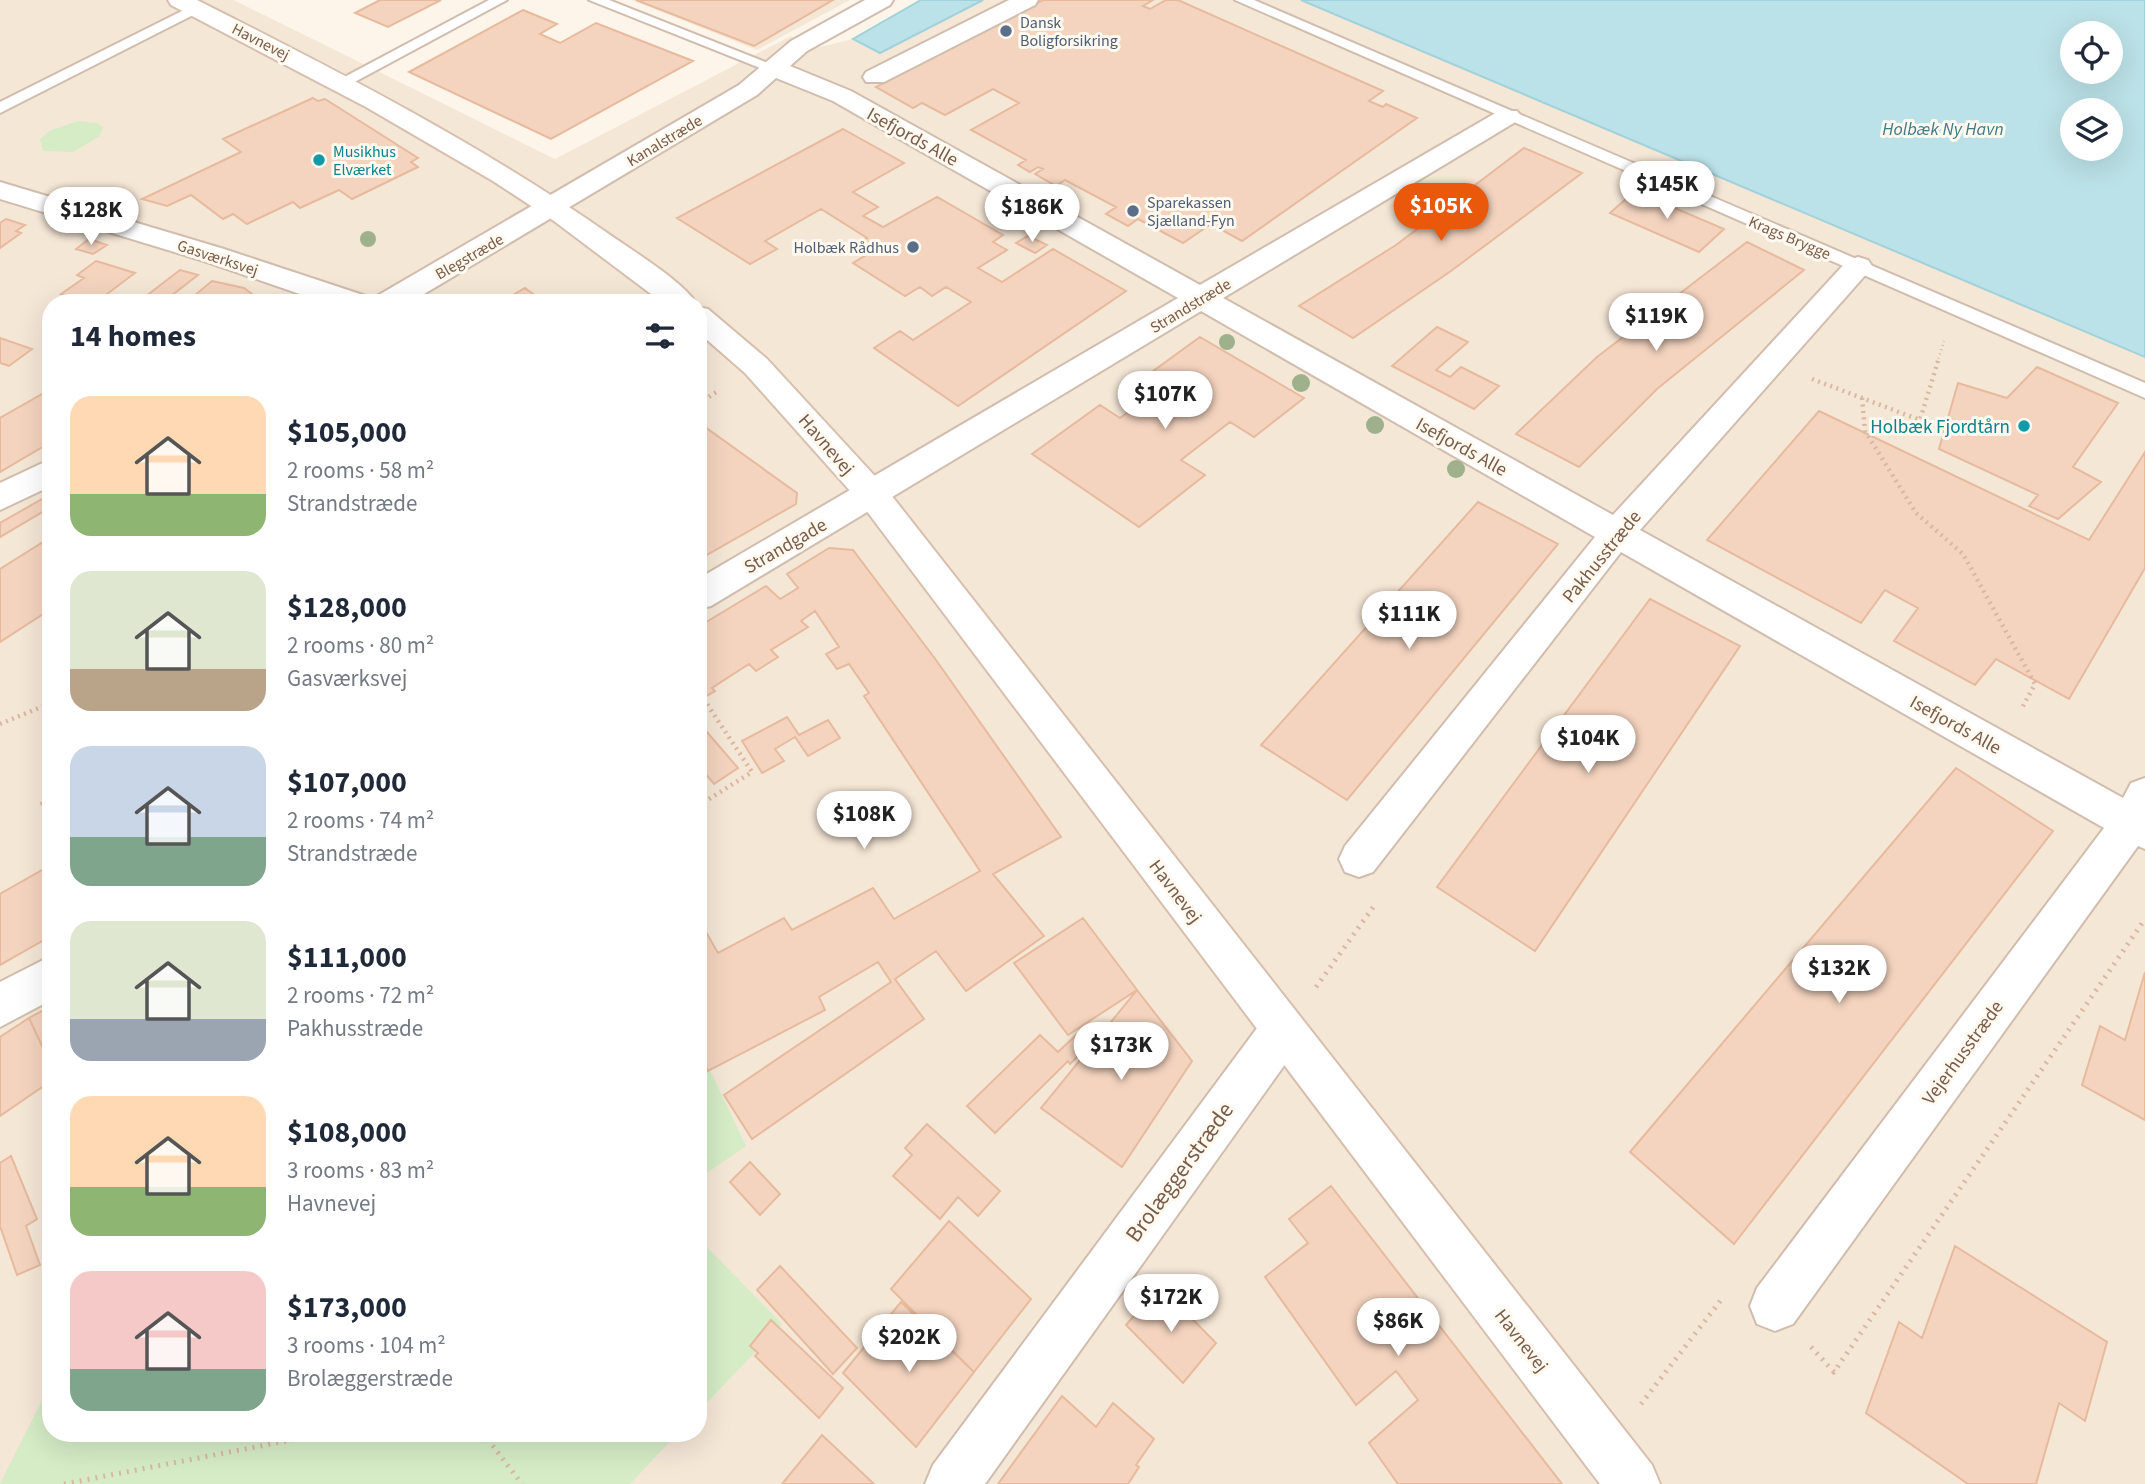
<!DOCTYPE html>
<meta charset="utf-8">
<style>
body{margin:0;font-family:"Source Sans 3",sans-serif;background:#f2f2f3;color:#1f2937;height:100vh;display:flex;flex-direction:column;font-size:26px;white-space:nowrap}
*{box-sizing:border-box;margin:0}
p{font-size:23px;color:#747a83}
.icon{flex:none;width:38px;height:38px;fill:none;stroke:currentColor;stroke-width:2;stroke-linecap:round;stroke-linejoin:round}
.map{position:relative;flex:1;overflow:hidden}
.panel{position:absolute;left:42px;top:294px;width:665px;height:1148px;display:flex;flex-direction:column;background:#fff;border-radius:28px;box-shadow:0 7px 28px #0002}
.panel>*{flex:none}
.fabs{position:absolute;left:2060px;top:21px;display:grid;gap:14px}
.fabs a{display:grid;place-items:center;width:63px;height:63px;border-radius:50%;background:#fff;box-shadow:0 7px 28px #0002;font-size:35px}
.price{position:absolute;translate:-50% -60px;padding:0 16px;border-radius:24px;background:#fff;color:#222;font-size:23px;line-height:46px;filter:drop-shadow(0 2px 4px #0008)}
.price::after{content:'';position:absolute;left:50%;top:42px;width:21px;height:16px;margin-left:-10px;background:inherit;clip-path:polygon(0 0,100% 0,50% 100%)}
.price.on{background:#ea580c;color:#fff}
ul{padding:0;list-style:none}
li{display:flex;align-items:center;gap:21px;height:175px;padding:0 28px}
li span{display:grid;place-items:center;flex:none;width:196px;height:140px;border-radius:21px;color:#555}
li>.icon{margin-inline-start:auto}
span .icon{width:84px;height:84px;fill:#fffc;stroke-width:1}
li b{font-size:30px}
h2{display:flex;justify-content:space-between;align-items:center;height:84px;padding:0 28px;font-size:30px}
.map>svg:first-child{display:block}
.residential{fill:#f5e7d6;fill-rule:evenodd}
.green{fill:#d5ecc6}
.water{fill:#bbe2e8;stroke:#a1d2db;stroke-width:2;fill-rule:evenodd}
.building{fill:#f4d4bf;stroke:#e7ba9e;stroke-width:2}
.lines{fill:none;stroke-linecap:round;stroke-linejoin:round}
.lane-casing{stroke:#d0bdad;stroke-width:4}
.street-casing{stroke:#d0bdad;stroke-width:4}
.secondary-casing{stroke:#d6bfad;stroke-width:4}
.path-far2{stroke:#dab7a1;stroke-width:2.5;stroke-dasharray:1 3.5;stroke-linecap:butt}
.path-far1{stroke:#dab7a1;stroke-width:4.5;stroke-dasharray:2 4.5;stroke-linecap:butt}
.path{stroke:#dab7a1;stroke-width:5;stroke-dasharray:2 6;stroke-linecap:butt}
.lane{fill:#fff;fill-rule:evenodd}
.street{fill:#fff;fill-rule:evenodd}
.secondary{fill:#fff;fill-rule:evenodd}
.tree{fill:#9eb18c}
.service-dot{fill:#5c6f8a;stroke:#fff9f0;stroke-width:2.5}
.culture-dot{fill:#0f9aa8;stroke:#fff9f0;stroke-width:2.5}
.labels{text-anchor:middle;stroke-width:6;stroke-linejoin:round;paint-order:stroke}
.far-service-label{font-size:16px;fill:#4e5e75;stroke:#fff9f0;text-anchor:start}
.far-street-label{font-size:16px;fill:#795b4a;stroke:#fff9f0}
.far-culture-label{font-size:16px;fill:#0d838f;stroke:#fff9f0;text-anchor:start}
.far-water-label{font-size:18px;font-style:italic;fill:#3f7b86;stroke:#fff9f0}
.street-label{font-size:19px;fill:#795b4a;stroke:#fff9f0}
.culture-label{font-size:19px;fill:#0d838f;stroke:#fff9f0;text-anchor:end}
.near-street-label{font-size:23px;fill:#795b4a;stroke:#fff9f0}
</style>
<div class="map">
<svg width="2145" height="1484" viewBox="0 0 2145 1484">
<rect width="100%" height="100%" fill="#fdf5e9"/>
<path class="residential" d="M0,0H234L555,159L791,36L812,49L853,39L880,53L983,0H1301L2145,357V1484H0ZM51,303H698V1433H51Z
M632,0H850L757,50Z"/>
<path class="green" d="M78,121L97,123L103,127L100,136L73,152L43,151L40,139L49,131Z
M698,1045L746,1146L698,1179Z
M698,1238L782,1324L698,1412Z
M51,1382V1433H678L630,1484H0Z"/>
<path class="water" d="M921,0H983L880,53L853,39Z
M1301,0H2145V357ZM2110,33V72H2072V33ZM2110,110V149H2072V110Z"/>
<path class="building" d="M380,0H441L388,27L355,13Z
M636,0H833L754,46Z
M1043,0H1153L1143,6L1150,9L1166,0H1178L1383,91L1369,101L1383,107L1386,104L1417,118L1242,241L1211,224L1183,243L1138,219L1128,226L1106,214L1116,207L1065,180L1056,186L1035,174L1043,169L1038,167L1030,172L1018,165L1026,160L971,130L1019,103L993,89L945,115L922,103L913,108L876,87Z
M523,10L557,24L540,34L560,43L596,23L693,61L551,139L409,72Z
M313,98L318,101L325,99L418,158L411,162L418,167L352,199L339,190L300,208L293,202L247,224L233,214L223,219L191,195L167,206L142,199L241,152L223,139Z
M843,129L904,163L853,192L878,207L863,216L883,227L937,197L1003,235L993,242L1007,250L978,268L1002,282L1053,249L1126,291L958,406L874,348L900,331L913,340L971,302L946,287L932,296L920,287L905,296L853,263L866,255L853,246L867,238L821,209L765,241L777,249L750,264L677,218Z
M1524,148L1582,173L1451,271L1353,338L1299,306L1396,245Z
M1635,191L1724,229L1699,252L1610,213Z
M6,219L25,225L16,231L21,233L0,248V223Z
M1028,236L1047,245L1035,253L1016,243Z
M89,239L107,245L93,254L76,249Z
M1747,242L1804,270L1657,389L1579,467L1516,434L1597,357Z
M96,261L135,273L95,303L61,294L84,278L77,275Z
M180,270L198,275L162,303H137Z
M212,281L244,288L264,303H198L189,300Z
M525,288L545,303H499Z
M1437,327L1468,342L1436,370L1450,377L1461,367L1499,386L1474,409L1392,366Z
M1200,337L1304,398L1254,437L1230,422L1181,460L1205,475L1139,527L1032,454L1100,405L1120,418L1162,387L1145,377Z
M0,338L32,349L9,366L0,363Z
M2037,367L2118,403L2073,467L2101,482L2058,519L2029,506L2038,495L1939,449L1958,383L2007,398Z
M51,389V442L0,472V418Z
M1819,411L2089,540L2145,452V568L2069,699L1996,659L1975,685L1894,641L1918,608L1885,590L1861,623L1707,540Z
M698,422L797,493L796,504L698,560V505L702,503L698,500Z
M42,499L51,507L0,537V523Z
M1478,502L1558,544L1347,800L1261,745Z
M51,537V609L0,642V569Z
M829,548L853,550L936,660L1061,837L993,874L1044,936L966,991L936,951L895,979L924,1019L752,1139L724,1095L891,982L878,962L819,997L825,1010L708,1071L698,1049V927L702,925L718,953L784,918L792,930L873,888L894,919L980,871L864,696L869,693L849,664L837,669L826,654L839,647L815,611L801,621L808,627L771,650L778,657L756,671L749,664L712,688L715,691L698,701V627L766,586L780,599L798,588L787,574Z
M1650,599L1740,646L1535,951L1437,887Z
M787,717L799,735L828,720L840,738L808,756L795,737L775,749L784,761L762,773L742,741Z
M700,724L738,768L714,784L698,765Z
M1956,768L2053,831L1734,1244L1630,1152Z
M51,797V819H50L41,803Z
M51,865V936L0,965V894Z
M1083,918L1137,990L1068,1035L1014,963Z
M2145,972V1120L2082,1085L2100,1026L2125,1040Z
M1137,990L1192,1061L1122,1167L1041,1108Z
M51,1006V1065L29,1018Z
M29,1018L51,1065V1081L0,1116V1037Z
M1040,1035L1058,1052L1076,1035L1088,1046L1070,1064L1068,1061L995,1133L967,1106Z
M927,1124L1000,1191L978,1216L958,1197L940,1219L893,1176L912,1155L905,1148Z
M11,1156L37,1219L26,1226L40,1265L17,1275L0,1226V1163Z
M750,1162L780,1194L760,1215L730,1182Z
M1331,1186L1562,1484H1398L1369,1443L1418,1400L1396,1371L1356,1405L1265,1277L1308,1243L1289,1219Z
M949,1221L1031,1299L974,1372L891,1289Z
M1955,1246L2107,1342L2085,1421L2059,1403L2036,1484H1968L1866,1413L1899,1322L1922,1338Z
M780,1266L857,1348L833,1374L757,1290Z
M1160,1286L1216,1343L1183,1383L1126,1325Z
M901,1302L974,1372L916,1447L843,1373Z
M771,1320L843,1388L819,1418L755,1356L758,1353L750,1346Z
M1062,1396L1096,1427L1113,1403L1154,1439L1136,1465L1139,1467L1128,1484H998Z
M822,1435L874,1484H782Z"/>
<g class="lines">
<defs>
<path id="lane" d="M489,0H507L349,85L343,87L335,82Z
M589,0H609L783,69L780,72H770Z
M1235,0H1254L2145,383V398Z
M196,4L201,5V11L0,113V102Z"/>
<path id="street" d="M865,0H893L890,5L807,51L790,66L851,91L1200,285L1499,111H1517L1521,116L1517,121L1223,298L1613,515L1848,260L1858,257L1868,260L1872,266L1868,272L1640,530L2123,798L2131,783L2145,778V849L2138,846L1793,1324L1775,1331L1757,1324L1750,1306L1757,1288L2104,828L1621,552L1373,872L1359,877L1345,872L1339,859L1345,846L1595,537L1201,311L711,606L698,609V579L1178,298L833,101L776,78L757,95L409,303H373L377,296L739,85L791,41Z
M1009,0H1038L1035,5L884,82H866L863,77L866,72Z
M0,182L224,249L366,296L370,303H326L204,261L0,199Z
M51,459V486L0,510V483Z
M51,956V1000L0,1027V982Z
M1282,1010L1298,1016L1304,1031L1298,1046L985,1484H925L933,1465L1266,1016Z"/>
<path id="secondary" d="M168,0H197C340,72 482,145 613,237C635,252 683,282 696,303H663L554,221L493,181L366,107L171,5Z
M698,307L708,309L767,359L884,486L1652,1465L1660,1484H1600L860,502L745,373L698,332Z"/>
</defs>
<use href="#lane" class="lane-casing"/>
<use href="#street" class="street-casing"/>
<use href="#secondary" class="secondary-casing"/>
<path class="path-far2" d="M1937,363L1944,341"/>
<path class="path-far1" d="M1812,379L1920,420L1938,361
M1862,398L1865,431L1916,513L1963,554L2035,684L2022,708
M698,404L718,391
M0,724L51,703
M698,806L752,772L703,698"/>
<path class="path" d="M1316,987L1374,906
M1811,1347L1834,1372L2145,919
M1641,1404L1721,1300
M483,1433L522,1484
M64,1484L328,1433"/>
<use href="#lane" class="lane"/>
<use href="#street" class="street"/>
<use href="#secondary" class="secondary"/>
</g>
<g class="tree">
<circle cx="112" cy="198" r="7"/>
<circle cx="368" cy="239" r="8"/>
<circle cx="1227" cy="342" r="8"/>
<circle cx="1301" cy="383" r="9"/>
<circle cx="1375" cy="425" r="9"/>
<circle cx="1456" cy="469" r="9"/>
</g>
<g class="service-dot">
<circle cx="1006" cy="31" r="7"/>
<circle cx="1133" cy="211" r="7"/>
<circle cx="913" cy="247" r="7"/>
</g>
<g class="culture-dot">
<circle cx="319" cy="160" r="7"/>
<circle cx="2024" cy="426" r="7"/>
</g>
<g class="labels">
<g class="far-service-label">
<text x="1020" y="28">Dansk<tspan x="1020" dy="18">Boligforsikring</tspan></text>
<text x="1147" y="208">Sparekassen<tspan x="1147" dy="18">Sjælland-Fyn</tspan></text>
<text x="899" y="253" text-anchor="end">Holbæk Rådhus</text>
</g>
<g class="far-street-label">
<text transform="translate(261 41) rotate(27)" y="6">Havnevej</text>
<text transform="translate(664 140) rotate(-31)" y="6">Kanalstræde</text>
<text transform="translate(1790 237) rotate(23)" y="6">Krags Brygge</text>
<text transform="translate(469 256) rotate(-30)" y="6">Blegstræde</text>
<text transform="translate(218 257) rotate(18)" y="6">Gasværksvej</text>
<text transform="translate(1190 305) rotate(-31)" y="6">Strandstræde</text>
</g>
<g class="far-culture-label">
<text x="333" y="157">Musikhus<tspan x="333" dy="18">Elværket</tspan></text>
</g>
<g class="far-water-label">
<text x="1943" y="135">Holbæk Ny Havn</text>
</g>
<g class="street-label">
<text transform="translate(913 136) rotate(29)" y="7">Isefjords Alle</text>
<text transform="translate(827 444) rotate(49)" y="7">Havnevej</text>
<text transform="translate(1462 446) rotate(29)" y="7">Isefjords Alle</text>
<text transform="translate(785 545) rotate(-30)" y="7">Strandgade</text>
<text transform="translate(1601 556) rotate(-51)" y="7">Pakhusstræde</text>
<text transform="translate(1956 724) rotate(29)" y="7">Isefjords Alle</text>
<text transform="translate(1176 891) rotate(53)" y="7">Havnevej</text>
<text transform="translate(1962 1052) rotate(-54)" y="7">Vejerhusstræde</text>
<text transform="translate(1522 1340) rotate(52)" y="7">Havnevej</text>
</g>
<g class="culture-label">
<text x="2010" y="433">Holbæk Fjordtårn</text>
</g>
<g class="near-street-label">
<text transform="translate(1179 1172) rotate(-54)" y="8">Brolæggerstræde</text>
</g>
</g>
</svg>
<div class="fabs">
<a><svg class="icon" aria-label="locate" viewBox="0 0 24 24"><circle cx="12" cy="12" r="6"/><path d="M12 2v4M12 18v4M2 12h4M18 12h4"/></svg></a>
<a><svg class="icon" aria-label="layers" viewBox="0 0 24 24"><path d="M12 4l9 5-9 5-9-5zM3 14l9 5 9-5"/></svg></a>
</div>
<b class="price" style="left:1667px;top:221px">$145K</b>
<b class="price on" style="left:1441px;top:243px">$105K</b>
<b class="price" style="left:1032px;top:244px">$186K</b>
<b class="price" style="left:91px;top:247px">$128K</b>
<b class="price" style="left:1656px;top:353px">$119K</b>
<b class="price" style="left:1165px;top:431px">$107K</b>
<b class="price" style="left:1409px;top:651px">$111K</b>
<b class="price" style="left:1588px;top:775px">$104K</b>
<b class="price" style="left:864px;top:851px">$108K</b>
<b class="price" style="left:1839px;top:1005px">$132K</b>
<b class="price" style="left:1121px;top:1082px">$173K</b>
<b class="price" style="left:1171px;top:1334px">$172K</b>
<b class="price" style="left:1398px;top:1358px">$86K</b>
<b class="price" style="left:909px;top:1374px">$202K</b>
<section class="panel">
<h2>14 homes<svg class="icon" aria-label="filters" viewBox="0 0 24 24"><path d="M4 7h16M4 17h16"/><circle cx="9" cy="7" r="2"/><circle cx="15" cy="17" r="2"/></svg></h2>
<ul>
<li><span style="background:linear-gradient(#ffd9b3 70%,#8fb573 0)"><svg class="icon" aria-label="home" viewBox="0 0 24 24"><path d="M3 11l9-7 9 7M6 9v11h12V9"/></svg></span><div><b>$105,000</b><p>2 rooms · 58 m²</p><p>Strandstræde</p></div></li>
<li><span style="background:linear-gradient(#dfe7d0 70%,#b9a48a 0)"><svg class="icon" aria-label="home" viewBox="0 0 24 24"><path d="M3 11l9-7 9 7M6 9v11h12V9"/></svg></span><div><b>$128,000</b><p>2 rooms · 80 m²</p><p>Gasværksvej</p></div></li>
<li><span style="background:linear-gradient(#c9d6e8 65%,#7fa58c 0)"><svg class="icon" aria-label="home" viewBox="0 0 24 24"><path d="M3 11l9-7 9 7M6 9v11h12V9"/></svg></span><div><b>$107,000</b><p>2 rooms · 74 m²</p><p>Strandstræde</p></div></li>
<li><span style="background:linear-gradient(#dfe7d0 70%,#9aa5b1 0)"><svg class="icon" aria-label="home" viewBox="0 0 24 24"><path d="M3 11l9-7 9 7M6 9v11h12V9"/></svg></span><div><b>$111,000</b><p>2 rooms · 72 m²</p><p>Pakhusstræde</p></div></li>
<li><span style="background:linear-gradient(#ffd9b3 65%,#8fb573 0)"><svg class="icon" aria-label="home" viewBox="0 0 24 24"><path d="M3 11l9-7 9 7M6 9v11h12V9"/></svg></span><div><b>$108,000</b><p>3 rooms · 83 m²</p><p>Havnevej</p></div></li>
<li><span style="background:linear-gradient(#f6c9c9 70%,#7fa58c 0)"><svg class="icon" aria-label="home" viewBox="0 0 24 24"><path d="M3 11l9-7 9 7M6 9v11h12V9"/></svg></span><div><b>$173,000</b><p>3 rooms · 104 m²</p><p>Brolæggerstræde</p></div></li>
</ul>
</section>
</div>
